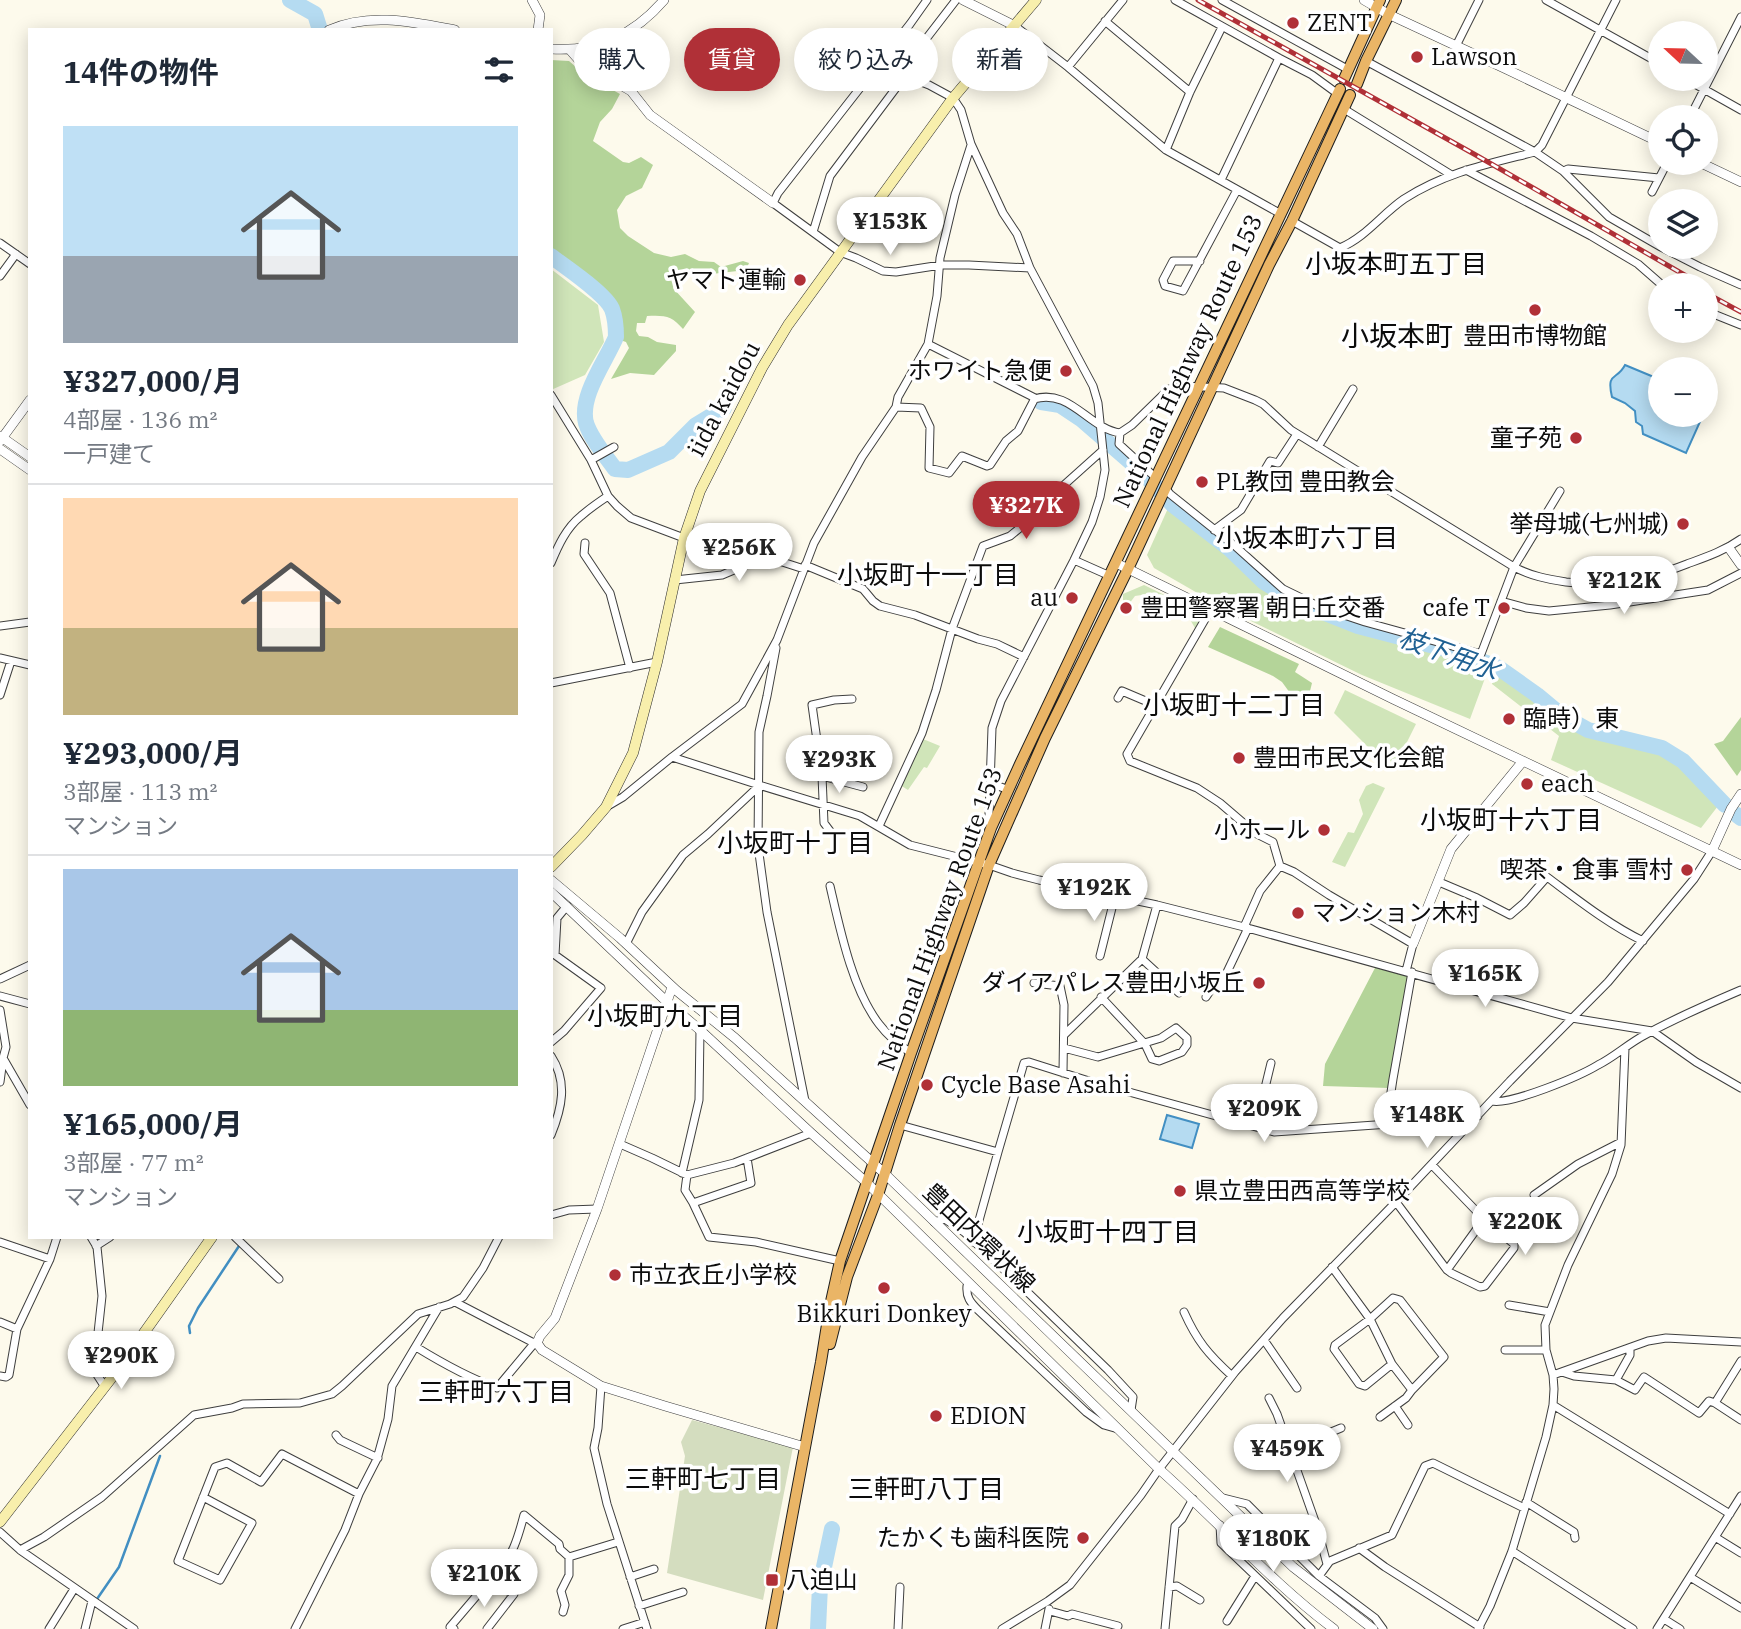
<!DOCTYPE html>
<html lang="ja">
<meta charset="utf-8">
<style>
body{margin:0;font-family:"IBM Plex Serif","Noto Sans JP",serif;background:#f6f6f7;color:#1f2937;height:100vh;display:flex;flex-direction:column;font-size:26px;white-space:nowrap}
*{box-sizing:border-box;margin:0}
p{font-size:23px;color:#747a83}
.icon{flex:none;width:38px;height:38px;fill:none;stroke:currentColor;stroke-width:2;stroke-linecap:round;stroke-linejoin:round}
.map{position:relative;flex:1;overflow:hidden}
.drawer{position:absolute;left:28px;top:28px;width:525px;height:1211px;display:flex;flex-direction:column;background:#fff;border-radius:0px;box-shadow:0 4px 18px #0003}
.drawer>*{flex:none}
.hud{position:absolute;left:574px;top:28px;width:665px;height:63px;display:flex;gap:14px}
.needle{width:46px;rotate:292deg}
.buttons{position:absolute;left:1648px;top:21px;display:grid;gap:14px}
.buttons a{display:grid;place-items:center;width:70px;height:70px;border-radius:50%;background:#fff;box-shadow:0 4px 18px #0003;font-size:35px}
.price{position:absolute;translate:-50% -60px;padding:0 16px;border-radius:24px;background:#fff;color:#222;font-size:23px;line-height:46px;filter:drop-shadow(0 2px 4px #0008)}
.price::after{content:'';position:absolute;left:50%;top:42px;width:21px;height:16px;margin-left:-10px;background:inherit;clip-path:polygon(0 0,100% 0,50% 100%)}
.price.selected{background:#b03037;color:#fff}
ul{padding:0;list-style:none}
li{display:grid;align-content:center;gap:14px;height:371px;padding:0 35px}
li+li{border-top:2px solid #e0e1e3}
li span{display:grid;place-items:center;height:217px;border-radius:0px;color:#555}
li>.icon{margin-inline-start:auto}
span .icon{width:126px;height:126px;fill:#fffc;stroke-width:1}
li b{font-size:30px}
h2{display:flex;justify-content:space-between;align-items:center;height:84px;padding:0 35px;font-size:30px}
.chip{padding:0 24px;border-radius:32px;background:#fff;box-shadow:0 4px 18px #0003;font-size:24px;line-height:63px}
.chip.selected{background:#b03037;color:#fff}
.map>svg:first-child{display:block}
.green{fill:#d0e5b9}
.forest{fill:#b4d499}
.cemetery{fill:#d4ddbf}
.water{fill:#b5dbf1;stroke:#428fc2;stroke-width:2}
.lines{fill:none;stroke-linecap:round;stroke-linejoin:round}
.stream{stroke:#428fc2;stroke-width:2.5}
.river{stroke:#b5dbf1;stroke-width:16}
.minor-casing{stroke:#3f3f3f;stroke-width:9}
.tertiary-casing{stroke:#3f3f3f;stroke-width:10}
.secondary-casing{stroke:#2e2e2e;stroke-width:11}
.trunk-casing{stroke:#1d1d1d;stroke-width:12}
.minor{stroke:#fff;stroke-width:7}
.tertiary{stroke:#fff;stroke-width:9}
.secondary{stroke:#f8efac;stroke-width:10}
.trunk{stroke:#eab566;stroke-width:10}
.rail-casing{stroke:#b03037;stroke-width:5}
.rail{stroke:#fff;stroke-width:2.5;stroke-dasharray:8;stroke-linecap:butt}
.poi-dot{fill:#b03037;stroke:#fff;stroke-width:2.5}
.labels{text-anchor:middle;stroke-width:7;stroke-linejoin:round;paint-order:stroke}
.poi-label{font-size:24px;fill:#0c0c0c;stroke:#fff;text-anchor:start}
.street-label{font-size:24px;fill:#0c0c0c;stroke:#fff}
.neighbourhood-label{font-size:26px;fill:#0c0c0c;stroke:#fff}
.water-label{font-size:26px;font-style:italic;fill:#206193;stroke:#fff}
.quarter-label{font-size:28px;fill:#0c0c0c;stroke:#fff}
</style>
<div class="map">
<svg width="1741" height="1629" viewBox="0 0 1741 1629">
<rect width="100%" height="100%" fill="#fdfaec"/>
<path class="green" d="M551,269L598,305L604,342L585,375L551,390Z
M1169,506L1232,555L1253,578L1277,598L1328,622L1452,658L1488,670L1470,719L1362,675L1220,606L1154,568L1147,555Z
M1144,585L1204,614L1195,628L1185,611L1148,594L1135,596L1129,604L1123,602V594Z
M1494,674L1521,689L1563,721L1585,732L1660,751L1694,777L1718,806L1701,828L1551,760L1559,736L1492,684Z
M1345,690L1416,724L1396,764L1373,752L1334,713Z
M923,739L940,746L927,768L924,767L908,790L900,785Z
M1373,783L1385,788L1345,867L1332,862L1348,832L1354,833L1363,814L1359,800L1366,786Z"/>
<path class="forest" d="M551,60L569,61L584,74L620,94L612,109L600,122L593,141L623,162L629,163L641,157L653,165L642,188L626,196L617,210L620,228L628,236L654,253L671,257L685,254L699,261L714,262L721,267L743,261L749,263L746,270L703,275L683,270L673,288L695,312L683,329C672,316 665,315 647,316L645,323H637L636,331L639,336L648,337L657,342L676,345V351L654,375L630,373L611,379L629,348L626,342L620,340C620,324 617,311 610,298L551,250Z
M1220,627L1299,664L1295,672L1312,683L1310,691L1304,698L1290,693L1282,682L1273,676L1208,647Z
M1741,717V770L1737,776L1714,744L1723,741Z
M1376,966L1410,974L1389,1088L1323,1086L1325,1064Z"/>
<path class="cemetery" d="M692,1420L793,1447L763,1600L667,1573L685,1456L681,1442Z"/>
<path class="water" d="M1625,365L1661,380V415H1703L1686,453L1643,434L1642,426L1636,422L1635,411L1625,403L1612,397C1606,371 1617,381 1625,365Z
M1167,1115L1199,1124L1192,1148L1160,1139Z"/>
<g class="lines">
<path class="stream" d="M190,1333L189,1326L198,1308L239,1246
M97,1599L119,1567L160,1456"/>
<path class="river" d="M290,0L315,14L320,30
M551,256C565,267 605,293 612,309C615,317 616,327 616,337C606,361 579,396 586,423C591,439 605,455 615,469L628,470L669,452L696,425L724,408
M1041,402L1060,405L1081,419L1142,472L1173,505L1231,550L1264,582L1295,601L1358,626L1461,653L1499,668L1537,695L1561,715L1588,730L1662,748L1683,761L1725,805
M1737,815L1741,818
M818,1629L820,1586L832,1529"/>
<defs>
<path id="minor" d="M927,0L910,24L778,193L773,203L840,252L856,258L883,271L896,272L941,265H969L1030,268
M1175,0L1279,58L1312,75L1338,94
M1222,0L1349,70
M1546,0L1661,64
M1105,21L1190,92
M1015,26L1068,67L1166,150L1281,214
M1456,46L1479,0
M1366,61L1535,152L1563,171L1609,217L1661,247
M878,65L929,85L953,98L961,110L971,144L1003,213L1017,234L1030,268L1093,386L1098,403L1105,470L1100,497L1092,522L1074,560L1001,701L992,728L989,815L991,827
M1068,67L1123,0
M899,74L956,0
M1686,79L1741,110
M1344,109L1450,174
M1690,117L1741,17
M1166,150L1190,92L1222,27
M1466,170L1591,236L1638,264L1662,285
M1564,171L1568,169L1659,178
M1221,180L1279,58
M1652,192L1667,163
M1292,221L1340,248C1366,237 1382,214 1404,199C1446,172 1488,164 1535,152L1542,145L1616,0
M813,232L830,176L905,76
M0,243L30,264
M1661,247L1700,267L1741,285
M1200,261H1173L1163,280L1165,286L1183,291L1237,190
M0,276L16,254
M1706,311L1741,325
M551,395L591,460L608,496L617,506L631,518L684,538
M1034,399C1070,388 1088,428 1120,433L1132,425L1169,389L1181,386L1224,388L1255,400L1263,404L1291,430L1514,567C1531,576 1547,579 1566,582C1613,588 1643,581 1687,564C1706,557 1724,551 1741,539
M896,407L921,408L930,427L929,468L949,473L962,456L987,466L990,465L1006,441L1018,431L1035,398L928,344
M1120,433L1119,444L1156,478
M1318,447L1353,389
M591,460L614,447
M1165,488L1170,494L1235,546L1283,589L1320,607L1365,622L1481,654L1514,567L1560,491
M1214,530L1241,510L1270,461L1278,463L1297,434
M585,543L584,554L610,593L630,668
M1074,560L1110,576
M551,563C558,546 566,528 581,516C589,509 599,502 608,496
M805,565L863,589L873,601L880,606L915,615L978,639L997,644L1024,657
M675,580L722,575L748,564L773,559L804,569
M1501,601L1526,608L1549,611L1610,605L1708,590L1741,573
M1211,609L1127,754L1130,761L1197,788L1220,803L1255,833L1273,842L1280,866L1294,872L1329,895L1413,944L1406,971
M0,626L30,622
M776,648L767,696L759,732L758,846L767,912L805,1101
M0,658L30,665
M551,683L657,662
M0,695L11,661
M1118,698L1122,691L1155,705
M672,757L759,785L860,816L910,845L989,865L1012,873L1039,880L1157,905L1244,927L1572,1018L1652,1031L1696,1062L1741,1088
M822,776L863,787
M990,783L1009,790
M606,807L623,797L672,757L742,704L777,640L814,543L862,457L896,407L898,397L928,344L937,296L940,258L955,195L971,145
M879,826L922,733L936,690L952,629L983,546L1010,536L1021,527L1036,510L1103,450
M830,831L824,823L822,776L812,705L834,700L852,699
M1439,882L1477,898L1510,915L1524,903L1547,877C1578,900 1608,924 1643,941
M830,886C840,929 852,989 879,1024C888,1036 899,1045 911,1053
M1244,927L1260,891L1280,866
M626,944L642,912L683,855L708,834L759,786
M1100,956L1115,896
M1142,959L1179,993
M0,979L30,965
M1034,983L1060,986L1064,1005L1063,1073
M0,996L30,1004
M1206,997L1214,985L1219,989L1248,928
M0,1010L6,1047L3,1058L30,1105
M1065,1034L1142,959L1157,905
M551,1042L564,1031L601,988L555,955L557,918L567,906
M1064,1048L1098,1057L1161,1038L1176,1028L1187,1038V1045L1182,1052L1159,1061L1152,1059L1145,1044L1101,997
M551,1056C568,1082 562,1108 551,1135
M0,1082L3,1059
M1492,1101C1511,1105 1580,1076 1598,1065C1614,1057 1628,1044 1643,1036C1675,1018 1708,1004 1741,990
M900,1125L998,1152L1024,1063L1029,1062L1089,1081L1274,1132L1433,1121L1466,1115L1478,1116
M1386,1125L1393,1079L1412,972
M1262,1129L1269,1108L1264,1092L1271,1063
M620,1144L652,1158L687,1175L734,1163L811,1133
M1432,1165L1484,1219L1447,1270
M682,1173L699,1100L700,1030
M687,1175L685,1190L693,1203L751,1183L747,1158
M1534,1195L1578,1164L1621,1142
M1396,1202L1447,1270L1451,1273L1480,1287L1485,1286L1514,1248V1244L1484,1219
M693,1203L709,1237L756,1242L840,1261
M551,1215L569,1210L597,1209
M934,1222L945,1219L964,1232L1014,1279L1108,1370L1133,1397L1131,1410
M91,1237L97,1247L102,1296L94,1370L105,1387
M235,1237L279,1279
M0,1242L50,1259
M973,1242L998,1152
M96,1246L110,1237
M1332,1267L1370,1319L1392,1364
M969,1284L967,1286C966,1297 970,1302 978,1310L1086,1412L1104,1425L1118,1429
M1393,1298L1400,1300L1444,1357L1412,1390L1392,1364L1365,1386L1359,1384L1334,1349L1335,1345L1370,1319Z
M455,1302L532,1342L536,1343
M1509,1305L1550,1312
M1184,1312C1197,1341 1208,1354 1232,1376
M0,1322L17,1329
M1264,1340L1297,1388
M416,1347C442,1363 469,1378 497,1388L532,1346L537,1343
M1630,1348V1355L1616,1380L1635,1390L1644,1377L1699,1413L1709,1401L1715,1403L1741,1361
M1505,1350H1546
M1562,1372L1574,1376L1616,1380
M1553,1375L1648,1341L1666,1338L1741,1342
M0,1376L6,1377L9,1375L17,1329L50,1259L57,1237
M601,1386L598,1428L594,1448L607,1504L647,1629
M1269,1398L1277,1414L1317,1527L1327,1564
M1715,1403L1741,1420
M1553,1405L1730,1514
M1395,1406L1408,1425
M1380,1417L1406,1398L1412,1390
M336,1435L340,1440L378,1458
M1290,1449L1341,1428
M203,1497L252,1523L220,1580L178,1561L215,1467L227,1463L261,1482L282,1454L359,1494
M1223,1498L1247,1504L1319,1576L1375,1618L1383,1629
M1526,1502L1574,1532L1575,1538
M1220,1525L1221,1543L1311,1629
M0,1532L20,1550L134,1629
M1715,1537L1741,1553
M1359,1548L1385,1567L1480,1627
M20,1550L44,1537L102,1497L194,1415L232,1408L243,1404L300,1403L332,1394L342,1386L418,1314L450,1304L463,1297L483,1268L499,1237
M1512,1551L1633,1629
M569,1557L618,1542
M1319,1576L1330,1561L1392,1535L1425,1466L1433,1463L1524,1508
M630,1577L654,1569
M1690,1577L1741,1608
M1169,1587L1177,1586L1200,1600
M639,1606L683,1592
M1050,1611L1068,1616L1072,1614L1118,1626
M1664,1619L1680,1629
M1227,1621L1255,1576
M49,1629L74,1589
M85,1629L92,1601
M295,1629L345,1530L359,1494L377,1459L388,1419L392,1386L439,1307
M454,1629L450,1627L496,1573C512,1560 519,1534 524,1515L559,1544L560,1549L569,1557V1575L561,1591L565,1605L563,1612
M487,1629L514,1594L490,1582
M623,1629L645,1622
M898,1629L900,1587
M1002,1629L1048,1601L1070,1585L1141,1495L1159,1469L1235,1372L1283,1318L1396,1202L1510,1081L1608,982L1694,879L1712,851
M1045,1629L1049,1609
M1165,1629L1175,1526L1182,1519L1193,1499
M1478,1629L1490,1606L1512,1551L1546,1437L1553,1405L1554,1389L1553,1375L1546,1350L1545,1325L1568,1265L1612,1174L1621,1145L1625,1048
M1657,1629L1741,1496"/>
<path id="tertiary" d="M532,0L540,15L538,30
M963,0L1015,26
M1364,0L1388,14L1506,69L1661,143
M329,30C370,12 413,22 455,30
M551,49C598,52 634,35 664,0
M570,50L578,59L590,67L631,91L650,115L773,203
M1701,163L1741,182
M0,436L30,457
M0,441L30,400
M0,449L30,470
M1729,548L1741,565
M1116,563L1393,699L1741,865
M1712,851L1731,809L1741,794
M551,880L620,938L677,991L735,1038L884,1173L1293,1567L1373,1629
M551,892L667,1002L700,1030L811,1133L867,1183L1159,1469C1218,1521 1271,1582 1334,1629
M1413,944L1451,849L1523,761
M672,987L597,1209L555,1318L540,1336L537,1343L542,1350L601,1386L665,1406L805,1447"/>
<path id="secondary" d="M551,867L582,835L606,807L633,753L657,662L684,538L700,491L762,368L788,325L953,98L1036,0
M0,1522L117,1371L212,1237"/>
<path id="trunk" d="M1344,79L1380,0
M1357,84L1366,61L1396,0
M830,1344L847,1277L878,1195L900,1125L989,865L1045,738L1128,569L1269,265L1292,221L1350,95
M771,1629L821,1362L830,1306L840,1261L911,1053L991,828L1020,764L1340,89"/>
</defs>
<use href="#minor" class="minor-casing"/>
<use href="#tertiary" class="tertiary-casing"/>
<use href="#secondary" class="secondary-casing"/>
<use href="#trunk" class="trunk-casing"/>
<use href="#minor" class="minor"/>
<use href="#tertiary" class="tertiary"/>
<use href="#secondary" class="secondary"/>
<use href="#trunk" class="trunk"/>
<defs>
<path id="rail" d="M1198,0L1474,154L1702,285
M1706,293L1741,312"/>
</defs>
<use href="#rail" class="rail-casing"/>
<use href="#rail" class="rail"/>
</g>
<g class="poi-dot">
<circle cx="1293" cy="23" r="7"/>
<circle cx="1417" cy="57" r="7"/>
<circle cx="800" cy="280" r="7"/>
<circle cx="1535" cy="310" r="7"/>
<circle cx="1066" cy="371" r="7"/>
<circle cx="1576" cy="438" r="7"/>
<circle cx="1202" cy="482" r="7"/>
<circle cx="1683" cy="524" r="7"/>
<circle cx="1072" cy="598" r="7"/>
<circle cx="1126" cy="608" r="7"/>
<circle cx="1504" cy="608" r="7"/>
<circle cx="1509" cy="719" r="7"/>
<circle cx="1239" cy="758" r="7"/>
<circle cx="1527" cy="784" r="7"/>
<circle cx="1324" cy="830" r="7"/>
<circle cx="1687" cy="870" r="7"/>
<circle cx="1298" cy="913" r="7"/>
<circle cx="1259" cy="983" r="7"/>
<circle cx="927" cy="1085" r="7"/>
<circle cx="1180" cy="1191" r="7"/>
<circle cx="615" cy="1275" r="7"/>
<circle cx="884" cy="1288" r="7"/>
<circle cx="936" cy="1416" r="7"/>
<circle cx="1083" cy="1538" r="7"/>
<rect x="765" y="1573" width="14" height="14" rx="3.5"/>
</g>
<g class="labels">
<g class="poi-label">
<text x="1307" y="31">ZENT</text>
<text x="1431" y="65">Lawson</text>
<text x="786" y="288" text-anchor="end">ヤマト運輸</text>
<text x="1535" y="344" text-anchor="middle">豊田市博物館</text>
<text x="1052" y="379" text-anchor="end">ホワイト急便</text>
<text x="1562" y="446" text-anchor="end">童子苑</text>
<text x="1216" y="490">PL教団 豊田教会</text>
<text x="1669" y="532" text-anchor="end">挙母城(七州城)</text>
<text x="1058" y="606" text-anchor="end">au</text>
<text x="1140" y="616">豊田警察署 朝日丘交番</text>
<text x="1490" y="616" text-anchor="end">cafe T</text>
<text x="1523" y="727">臨時）東</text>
<text x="1253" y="766">豊田市民文化会館</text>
<text x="1541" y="792">each</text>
<text x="1310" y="838" text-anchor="end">小ホール</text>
<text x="1673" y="878" text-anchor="end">喫茶・食事 雪村</text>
<text x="1312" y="921">マンション木村</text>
<text x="1245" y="991" text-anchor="end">ダイアパレス豊田小坂丘</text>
<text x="941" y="1093">Cycle Base Asahi</text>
<text x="1194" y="1199">県立豊田西高等学校</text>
<text x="629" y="1283">市立衣丘小学校</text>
<text x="884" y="1322" text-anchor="middle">Bikkuri Donkey</text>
<text x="950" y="1424">EDION</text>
<text x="1069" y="1546" text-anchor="end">たかくも歯科医院</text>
<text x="786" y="1588">八迫山</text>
</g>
<g class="street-label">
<text transform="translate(1188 361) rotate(-65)" y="8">National Highway Route 153</text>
<text transform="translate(724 399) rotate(-62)" y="8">iida kaidou</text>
<text transform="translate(940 919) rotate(-70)" y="8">National Highway Route 153</text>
<text transform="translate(979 1238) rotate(44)" y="8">豊田内環状線</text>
</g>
<g class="neighbourhood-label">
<text x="1396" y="273">小坂本町五丁目</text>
<text x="1307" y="547">小坂本町六丁目</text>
<text x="928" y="584">小坂町十一丁目</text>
<text x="1234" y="714">小坂町十二丁目</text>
<text x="1511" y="829">小坂町十六丁目</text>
<text x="795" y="852">小坂町十丁目</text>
<text x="665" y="1025">小坂町九丁目</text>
<text x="1108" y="1241">小坂町十四丁目</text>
<text x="496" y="1401">三軒町六丁目</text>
<text x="703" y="1488">三軒町七丁目</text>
<text x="926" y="1498">三軒町八丁目</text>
</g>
<g class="water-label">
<text transform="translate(1449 654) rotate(20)" y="9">枝下用水</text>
</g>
<g class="quarter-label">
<text x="1397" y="346">小坂本町</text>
</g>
</g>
</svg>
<div class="buttons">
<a><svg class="needle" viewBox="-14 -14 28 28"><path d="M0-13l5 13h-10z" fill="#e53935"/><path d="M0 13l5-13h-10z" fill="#747a83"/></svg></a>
<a><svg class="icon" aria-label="locate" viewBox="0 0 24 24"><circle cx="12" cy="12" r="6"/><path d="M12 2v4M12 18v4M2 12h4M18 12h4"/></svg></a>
<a><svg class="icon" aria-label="layers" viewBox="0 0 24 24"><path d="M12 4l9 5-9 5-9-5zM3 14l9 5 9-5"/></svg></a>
<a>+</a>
<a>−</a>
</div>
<b class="price" style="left:890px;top:257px">¥153K</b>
<b class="price selected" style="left:1026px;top:541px">¥327K</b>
<b class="price" style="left:739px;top:583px">¥256K</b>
<b class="price" style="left:1624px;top:616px">¥212K</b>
<b class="price" style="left:839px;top:795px">¥293K</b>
<b class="price" style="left:1094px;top:923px">¥192K</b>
<b class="price" style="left:1485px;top:1009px">¥165K</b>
<b class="price" style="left:1264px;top:1144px">¥209K</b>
<b class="price" style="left:1427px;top:1150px">¥148K</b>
<b class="price" style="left:1525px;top:1257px">¥220K</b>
<b class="price" style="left:121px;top:1391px">¥290K</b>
<b class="price" style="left:1287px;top:1484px">¥459K</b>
<b class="price" style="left:1273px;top:1574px">¥180K</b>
<b class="price" style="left:484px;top:1609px">¥210K</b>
<div class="hud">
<a class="chip">購入</a>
<a class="chip selected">賃貸</a>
<a class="chip">絞り込み</a>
<a class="chip">新着</a>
</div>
<section class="drawer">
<h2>14件の物件<svg class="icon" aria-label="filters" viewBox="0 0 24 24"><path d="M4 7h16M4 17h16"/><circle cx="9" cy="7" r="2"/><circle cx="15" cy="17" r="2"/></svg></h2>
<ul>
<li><span style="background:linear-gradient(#bfe0f5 60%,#9aa5b1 0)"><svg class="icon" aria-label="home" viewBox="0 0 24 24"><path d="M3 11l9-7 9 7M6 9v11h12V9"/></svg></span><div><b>¥327,000/月</b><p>4部屋 · 136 m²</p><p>一戸建て</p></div></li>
<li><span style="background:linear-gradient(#ffd9b3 60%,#c2b280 0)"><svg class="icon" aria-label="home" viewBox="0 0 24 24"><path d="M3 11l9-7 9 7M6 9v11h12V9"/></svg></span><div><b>¥293,000/月</b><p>3部屋 · 113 m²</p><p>マンション</p></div></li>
<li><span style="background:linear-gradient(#a9c7e8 65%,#8fb573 0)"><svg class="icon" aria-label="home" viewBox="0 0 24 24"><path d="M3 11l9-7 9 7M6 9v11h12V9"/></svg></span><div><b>¥165,000/月</b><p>3部屋 · 77 m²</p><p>マンション</p></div></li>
</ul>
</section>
</div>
